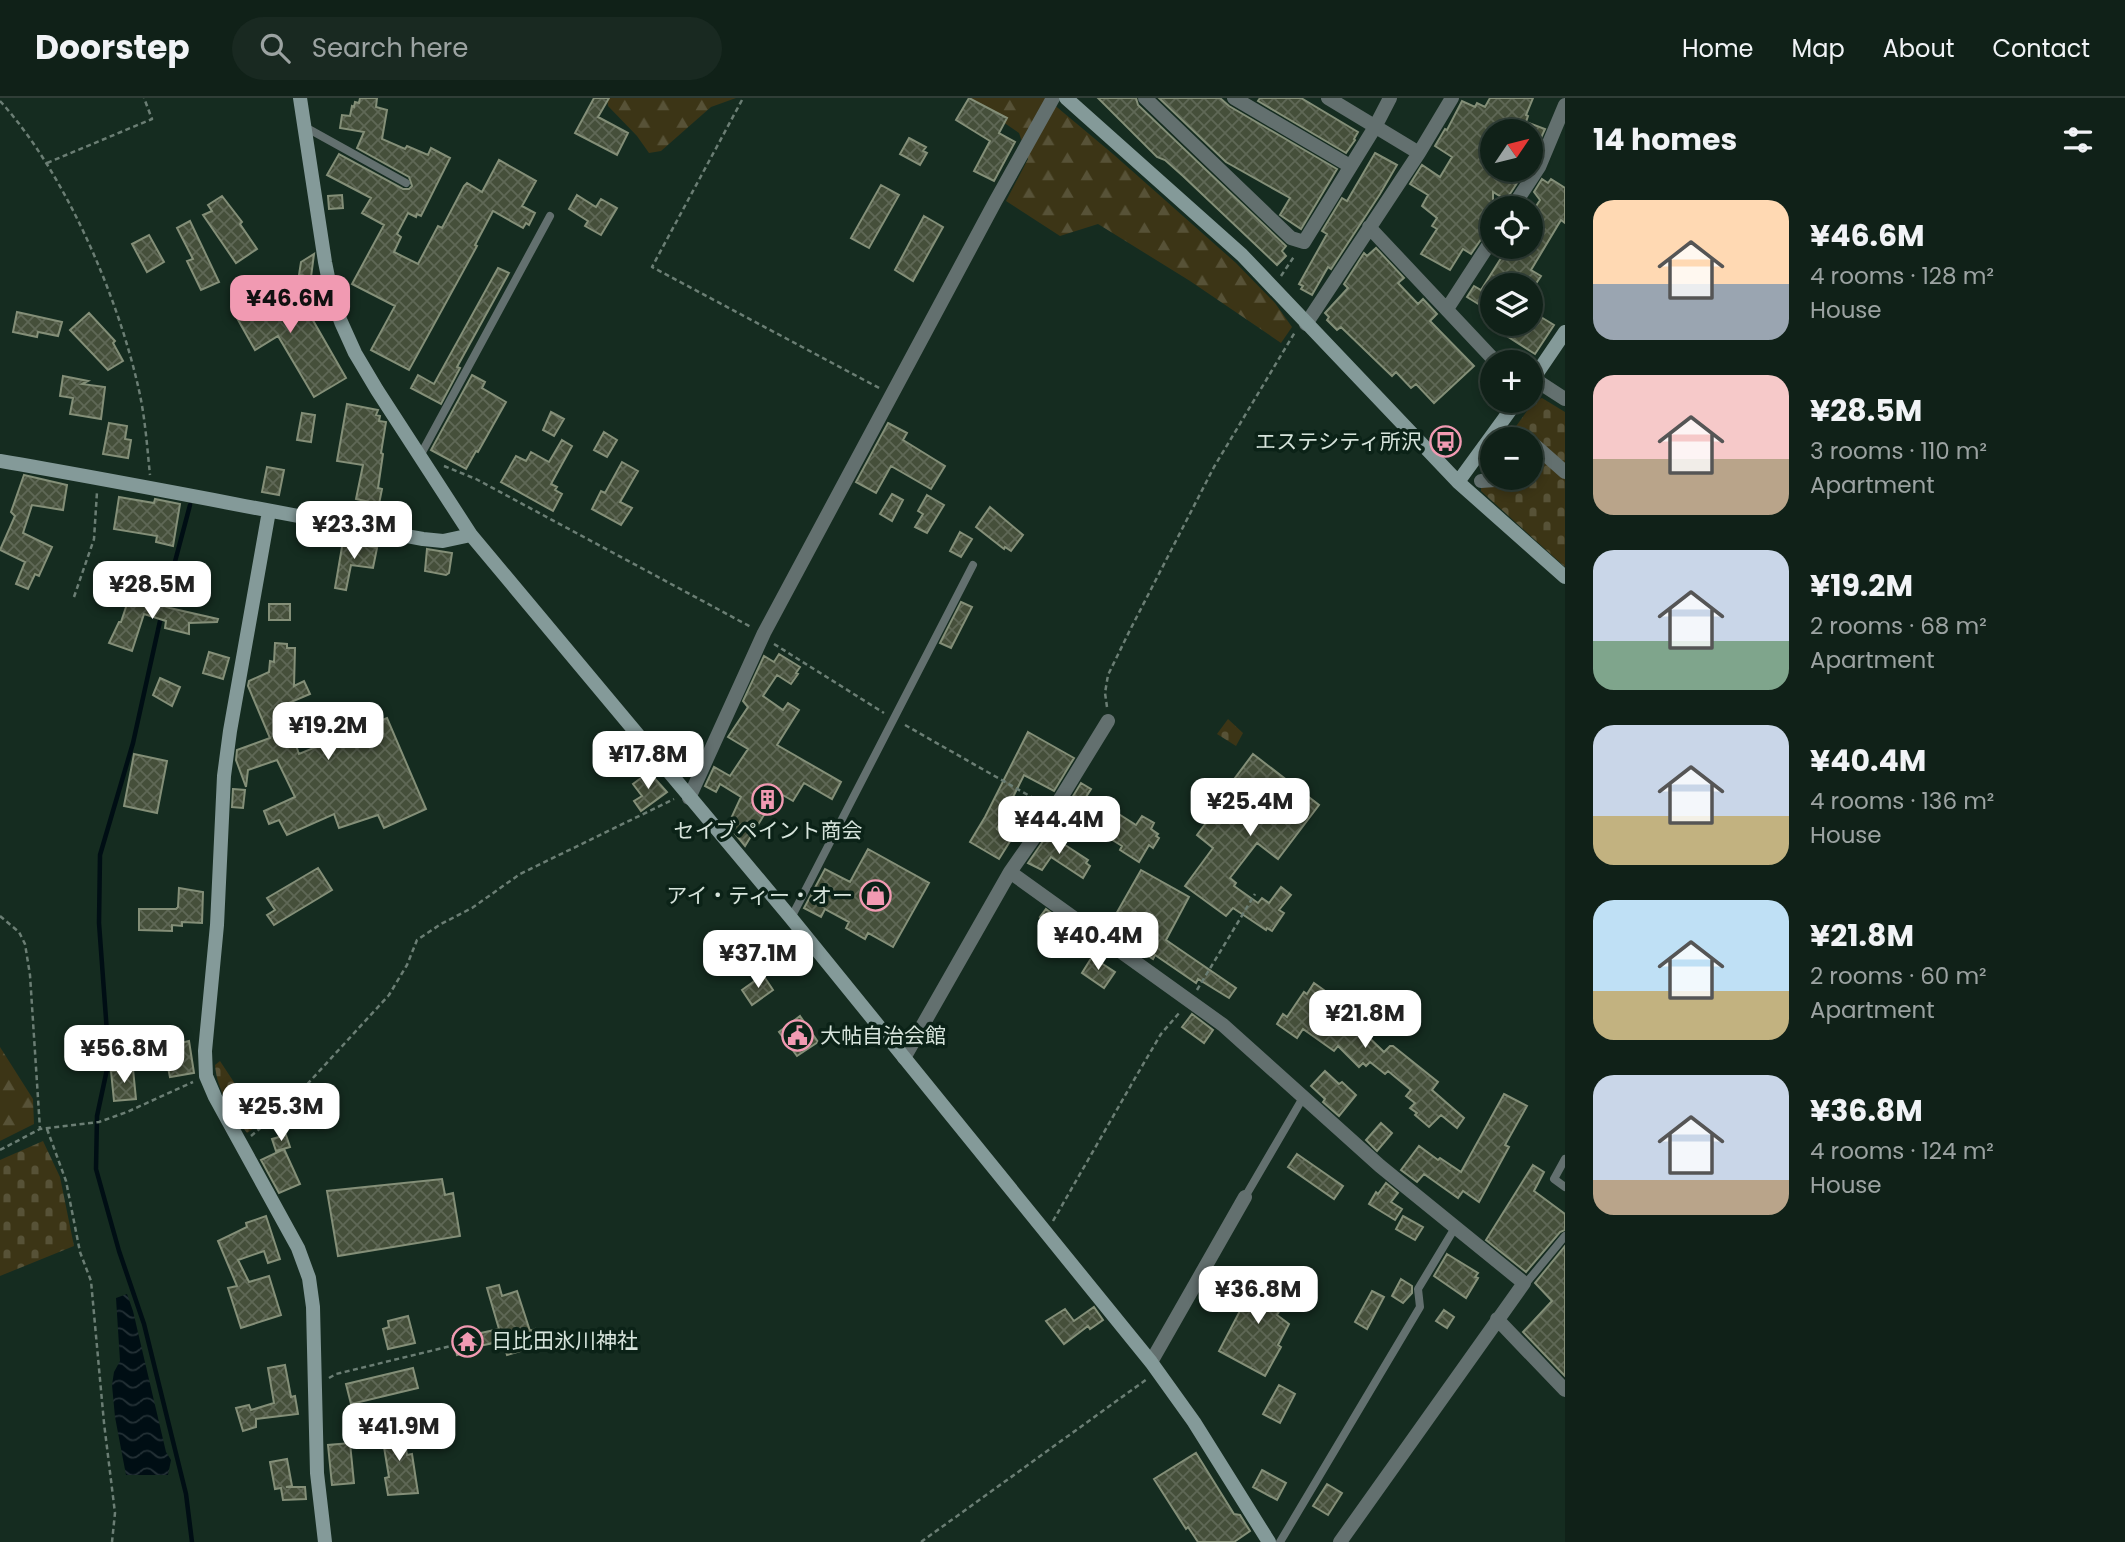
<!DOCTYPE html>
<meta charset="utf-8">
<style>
body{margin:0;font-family:Poppins,"Noto Sans JP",sans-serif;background:#192921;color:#f1f3f6;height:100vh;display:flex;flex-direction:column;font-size:26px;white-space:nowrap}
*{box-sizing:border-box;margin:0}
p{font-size:23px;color:#9ca3a2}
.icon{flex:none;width:38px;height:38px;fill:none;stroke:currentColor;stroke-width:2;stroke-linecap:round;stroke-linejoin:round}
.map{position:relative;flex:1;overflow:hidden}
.sheet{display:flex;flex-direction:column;background:#102118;width:560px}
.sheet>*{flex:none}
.needle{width:46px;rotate:55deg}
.buttons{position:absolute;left:1480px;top:21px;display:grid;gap:14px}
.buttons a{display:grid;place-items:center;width:63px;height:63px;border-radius:50%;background:#102118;box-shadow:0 4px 10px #0003,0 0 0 2px #303e37;font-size:35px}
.price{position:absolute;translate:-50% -60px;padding:0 16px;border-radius:14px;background:#fff;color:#222;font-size:23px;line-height:46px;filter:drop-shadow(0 2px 4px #0008)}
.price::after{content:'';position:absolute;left:50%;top:42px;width:21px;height:16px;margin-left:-10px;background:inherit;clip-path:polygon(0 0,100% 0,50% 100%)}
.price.selected{background:#f19ab2;color:#111}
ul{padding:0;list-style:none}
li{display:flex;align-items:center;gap:21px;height:175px;padding:0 28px}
li span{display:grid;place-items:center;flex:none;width:196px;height:140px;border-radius:21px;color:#555}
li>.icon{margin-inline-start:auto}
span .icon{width:84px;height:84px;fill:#fffc;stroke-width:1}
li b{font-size:30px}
h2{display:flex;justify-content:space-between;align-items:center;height:84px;padding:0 28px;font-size:30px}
header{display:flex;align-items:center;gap:42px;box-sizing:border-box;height:98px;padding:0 35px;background:#102118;border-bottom:2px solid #303e37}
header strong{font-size:33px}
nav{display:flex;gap:38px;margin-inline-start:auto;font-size:24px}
.search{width:490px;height:63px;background:#192921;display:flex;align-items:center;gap:18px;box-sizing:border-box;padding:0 24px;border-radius:38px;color:#9ca3a2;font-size:26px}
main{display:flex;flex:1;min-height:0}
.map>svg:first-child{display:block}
.forest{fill:url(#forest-firs)}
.cemetery{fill:url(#cemetery-stones)}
.water{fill:url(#water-waves)}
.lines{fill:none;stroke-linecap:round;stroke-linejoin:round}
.stream{stroke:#000e14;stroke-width:4.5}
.building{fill:url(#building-cross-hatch);stroke:#848f78;stroke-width:2}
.path{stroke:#6b7e74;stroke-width:2.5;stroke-dasharray:5 3.5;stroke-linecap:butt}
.lane{stroke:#63706f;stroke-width:8}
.street{stroke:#63706f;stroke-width:14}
.secondary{stroke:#849a99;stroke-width:14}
.labels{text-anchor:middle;stroke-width:7;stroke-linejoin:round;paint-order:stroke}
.poi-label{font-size:21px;fill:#d7e4dc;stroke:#0b2217;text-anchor:end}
</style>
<header>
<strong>Doorstep</strong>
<div class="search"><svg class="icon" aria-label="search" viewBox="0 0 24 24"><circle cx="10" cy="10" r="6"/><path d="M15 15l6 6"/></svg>Search here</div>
<nav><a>Home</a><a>Map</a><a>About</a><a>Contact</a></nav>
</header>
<main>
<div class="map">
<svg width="1565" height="1444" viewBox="0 0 1565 1444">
<defs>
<pattern id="forest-firs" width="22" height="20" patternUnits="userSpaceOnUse" patternTransform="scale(1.75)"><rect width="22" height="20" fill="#3c3516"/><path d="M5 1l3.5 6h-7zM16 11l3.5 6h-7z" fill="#575237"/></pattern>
<pattern id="cemetery-stones" width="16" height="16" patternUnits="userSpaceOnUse" patternTransform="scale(1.75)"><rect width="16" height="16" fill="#3c3516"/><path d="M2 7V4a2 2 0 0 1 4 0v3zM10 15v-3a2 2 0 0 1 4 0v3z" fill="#575237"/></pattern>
<pattern id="water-waves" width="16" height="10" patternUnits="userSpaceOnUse" patternTransform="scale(1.75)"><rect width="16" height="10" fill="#000e14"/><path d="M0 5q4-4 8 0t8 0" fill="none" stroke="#243136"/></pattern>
<pattern id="building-cross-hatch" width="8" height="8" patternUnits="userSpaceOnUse" patternTransform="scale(1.75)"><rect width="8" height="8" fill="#454f3a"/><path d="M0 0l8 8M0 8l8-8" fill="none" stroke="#5f6856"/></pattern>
</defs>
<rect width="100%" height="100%" fill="#152c20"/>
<path class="forest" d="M607,0H736L711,9L661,53L649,55L637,38L608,8Z
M968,0H1046L1113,56L1236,165L1275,205L1292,229L1281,245L1190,183L1098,126L1060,138L1006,103L1028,61L1019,35Z
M0,949L33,1001L34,1026L0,1043Z"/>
<path class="cemetery" d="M1542,300L1565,314V469L1481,393V377L1493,360V380H1531V341H1507L1534,303Z
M1228,621L1243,635L1236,648L1217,636Z
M220,963L261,1025L247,1035C232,1014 217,993 215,967Z
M43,1043L60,1079L74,1148L0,1178V1062Z"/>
<path class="water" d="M127,1196L133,1213L166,1354L171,1362L168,1377H126L115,1319L112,1287L114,1274L120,1263L116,1200Z"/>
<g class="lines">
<path class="stream" d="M190,407L164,505L133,645L100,757L99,825L109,962L97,1018L96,1071L119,1153L144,1226L186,1396L192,1444"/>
</g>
<path class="building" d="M360,0H377L376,9L387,12L382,41L405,51L407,48L428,57L431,50L450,60L421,118L417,116L416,119L408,115L397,136L401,139L394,154L418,166L438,128L442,130L464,88L467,85L482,94L499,62L536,83L522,108L535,115L529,127L526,125L523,130L493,113L475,147L477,148L409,272L371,252L395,208L352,186L384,127L362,115L371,100L327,77L339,56L403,91H409L412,88L409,79L357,50L364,34L340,30L342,17L350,18L352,8L354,9L355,4L359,5Z
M594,0H609L598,19L628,35L617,57L575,35Z
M969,0L1007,20L999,35L1015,44L994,83L974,73L990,43L956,22Z
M1098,0H1136L1138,7L1286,148L1282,153L1286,158L1277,167L1183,78L1165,62L1157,59Z
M1159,0H1220L1229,8L1337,71L1301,131L1280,117L1290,100L1226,64Z
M1260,0H1301L1358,34L1354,41L1355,42L1346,55L1258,3Z
M1490,0H1533L1526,17L1528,18L1526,24L1545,31L1540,42L1531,39V33H1493V72H1502L1519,82L1506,102L1493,94V124L1471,156L1463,151L1450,172L1421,156L1437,131L1432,128L1437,120L1422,108L1428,97L1410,86L1422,67L1440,79L1452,59L1435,48L1445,31L1447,32L1462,3L1475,9L1477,5L1485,9Z
M909,40L926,49L923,53L927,55L920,67L900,56Z
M1375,55L1397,67L1380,96L1331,171L1328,169L1312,197L1301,191L1303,188L1299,186L1327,136L1322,133L1342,100L1347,103Z
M1542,81L1548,85L1551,81L1565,90V125L1561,122L1531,172L1541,178L1535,187H1493V215L1467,199L1474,188L1481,192L1508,149H1531V138L1537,130L1531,126V116L1540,102L1534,94Z
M881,87L899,97L869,150L851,140Z
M342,97L343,110L329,111L328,98Z
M577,97L596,109L601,101L617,110L601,137L585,128L588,123L569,111Z
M222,98L242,124L240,126L257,151L236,165L203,117L212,113L208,107Z
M924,118L943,129L913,183L895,172Z
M190,123L219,184L201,192L187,163L193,161L177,130Z
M149,137L164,164L147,174L132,146Z
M1376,150L1404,180L1398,185L1418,206L1423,201L1437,216L1430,223L1474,268L1434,305L1416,286L1411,290L1396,274L1392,278L1341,229L1337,232L1327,222L1329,219L1325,215L1348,190L1344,186L1364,155L1367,158Z
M314,156L311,179L299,177L301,164Z
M498,170L509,175L457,269L460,270L441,306L411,290L418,277L434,286Z
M279,185L303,205L346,280L314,299L278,238L255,252L232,211L238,207L235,202L251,193L254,199Z
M1531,213L1554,227L1535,256L1488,226H1531Z
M17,214L62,224L58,238L38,234L37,239L13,234Z
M89,215L115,243L113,245L123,263L108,272L70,232Z
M472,277L485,284L482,290L506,304L478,354L476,353L466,371L431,352Z
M63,278L88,283L82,286L105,289L101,321L70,316L73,300L60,298Z
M347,306L378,312L376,317L380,318L379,323L386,324L381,355L383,356L378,390L382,391L379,406L356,401L363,367L337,363Z
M551,314L564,321L554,338L543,332Z
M302,315L315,317L311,344L297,342Z
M109,325L127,328L125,341L131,342L128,360L103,356Z
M888,325L907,335L903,342L945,368L931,391L891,368L876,395L856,384Z
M604,334L617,342L607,359L594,352Z
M562,342L572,348L551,386L557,389L555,392L562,396L553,413L501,384L516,358L526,363L531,354L549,364Z
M622,364L638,373L620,404L632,410L621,427L592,411L601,393L605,395Z
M267,369L284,372L279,397L262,394Z
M24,377L67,387L63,412L32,407L23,435L52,449L39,478L35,476L28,491L16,486L25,464L0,452L15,418L11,414Z
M892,396L903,402L892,423L880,416Z
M927,397L944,407L927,435L915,429L923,416L918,413Z
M119,399L154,405L155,401L180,406L173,448L156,444L157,438L114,431Z
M990,409L1023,437L1011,453L1005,449L1004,451L976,429Z
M960,434L972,441L961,459L950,453Z
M343,443L377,450L373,470L351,467L346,492L335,490Z
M427,451L452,455L449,475L446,477L425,473Z
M130,497L170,510L218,521L217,524L189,525V536L165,530L166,523L144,516L132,553L109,545L119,524H121Z
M961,504L972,509L951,550L940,545Z
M269,506H290V522H269Z
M275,545L287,546V550H295L294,588L304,583L310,596L284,607L293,625L289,627L299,656L387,620L426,711L384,730L378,717L339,730L334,716L287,737L279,722L269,726L264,713L295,699L277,662L248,672L246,689L236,662L237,652L270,640L248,588L249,583L269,574L270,563L274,564Z
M209,554L229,560L223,581L203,575Z
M779,556L800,569L796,575L798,576L791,586L777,577L763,598L783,612L788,605L799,612L777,647L841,684L832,701L804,685L793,703L781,696L773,708L770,707L745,748L728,727L741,699L720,686L716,694L705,688L714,669L730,678L748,651L728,639L748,609L743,603L764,558L774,564Z
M160,580L180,589L172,608L153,597Z
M1028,634L1074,660L1054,693L1024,677L997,731L1012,740L999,761L970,744L985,719Z
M134,656L167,663L157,715L124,708Z
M1253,656L1319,707L1278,761L1257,745L1230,780L1236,785L1234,788L1258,805L1262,800L1269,805L1281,789L1291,797L1279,812L1284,815L1272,833L1267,830L1266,832L1233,810L1226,818L1185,788L1213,750L1197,737L1223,702L1220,700Z
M649,674L667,694L641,713L634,703L642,698L633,686Z
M1081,685L1091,691L1086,699L1115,717L1117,715L1136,727L1142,718L1154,725L1151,731L1158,736L1156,738L1159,740L1153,750L1149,747L1139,764L1120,752L1122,748L1090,728L1088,731L1077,723L1080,715L1067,708Z
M233,691L245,692L243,710L232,709Z
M1050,733L1061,739L1059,743L1088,762L1086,765L1090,768L1083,780L1051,759L1042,772L1028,765Z
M868,751L929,785L893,849L868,835L865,841L846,830L849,824L825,811L821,819L804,810L825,771L850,784Z
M318,770L332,792L274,827L267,817L275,812L267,800Z
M1141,772L1189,799L1166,842L1236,890L1229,900L1198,881L1196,885L1155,857L1153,861L1107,832Z
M179,790L203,794L202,825L182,824V828L172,827V833L139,832V811H176L178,809Z
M1046,811L1076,833L1072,840L1040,819Z
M1092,859L1115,874L1104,890L1082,875Z
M763,877L773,892L752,907L742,892Z
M1314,885L1349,910L1353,905L1366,915L1357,928L1384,954L1390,948H1393L1438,984L1432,992L1464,1020L1457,1030L1441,1017L1429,1029L1415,1017L1417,1015L1410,1010L1415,1005L1406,998L1411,992L1388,973L1385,976L1370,964L1366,968L1363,965L1359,969L1338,948L1334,953L1303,931L1297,940L1277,926L1283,916L1287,919L1304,894L1307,896Z
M1192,916L1213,932L1204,945L1182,929Z
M800,918L818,944L797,958L779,934Z
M189,943L194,975L170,979L166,960L143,966L140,955Z
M133,971L136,1001L114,1003L111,973Z
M1325,973L1339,986L1342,984L1356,997L1339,1018L1323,1004L1325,1001L1311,988Z
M1504,996L1527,1008L1505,1047L1509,1049L1479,1104L1463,1093L1458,1100L1424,1076L1417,1084L1401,1072L1419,1048L1438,1062L1440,1060L1461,1074Z
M1381,1025L1392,1035L1377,1053L1366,1042Z
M286,1037L290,1049L276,1053L272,1041Z
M284,1051L300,1086L279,1095L261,1062Z
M1297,1056L1343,1088L1334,1101L1288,1069Z
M1533,1067L1544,1074L1534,1093L1565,1116V1132L1560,1134L1526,1174L1486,1142Z
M442,1081L445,1097L453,1095L460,1138L338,1158L327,1093Z
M1386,1085L1398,1095L1391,1104L1402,1111L1395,1122L1369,1106L1376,1094L1378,1096Z
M266,1118L280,1161L268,1165L264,1153L238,1162L249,1184L269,1178L281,1217L241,1230L228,1190L237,1188L218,1143L247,1129L246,1125Z
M1403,1118L1423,1129L1415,1142L1396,1131Z
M1565,1148V1278L1523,1234L1552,1203L1535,1185Z
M1447,1156L1478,1175L1475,1179L1478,1180L1466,1200L1434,1178Z
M1264,1172L1288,1188L1276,1207L1281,1210L1277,1217L1289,1226L1278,1247L1281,1249L1265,1278L1219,1253L1254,1186Z
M1401,1181L1412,1188V1195L1403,1205L1392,1198Z
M499,1187L502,1198L517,1193L530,1233L535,1231L539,1243L533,1245L534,1249L507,1257L503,1243L470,1250L471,1253L457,1257L453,1238L466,1235L467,1238L499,1231L487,1190Z
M1372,1193L1384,1199L1367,1231L1355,1224Z
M1094,1209L1103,1222L1090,1231L1088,1228L1064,1246L1046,1223L1065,1211L1074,1223Z
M1444,1212L1454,1219L1447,1230L1436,1223Z
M408,1218L415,1245L388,1251L383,1231L389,1229L388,1223Z
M285,1267L291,1299L295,1298L298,1316L256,1321V1329L243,1333L236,1310L249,1307L251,1312L274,1305L268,1270Z
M413,1270L418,1290L351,1306L346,1286Z
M1279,1287L1295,1296L1280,1325L1263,1316Z
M402,1327L407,1357L412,1356L418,1395L388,1397L385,1380L389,1379L381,1331Z
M350,1345L354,1385L332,1387L328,1347Z
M1196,1355L1234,1416L1240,1417L1250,1433L1234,1444H1198L1188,1429L1186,1431L1154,1381Z
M287,1361L292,1388L286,1389H305L306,1401L283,1402L281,1390L275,1391L270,1364Z
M1262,1372L1286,1385L1277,1402L1253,1389Z
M1327,1386L1342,1395L1328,1417L1313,1408Z"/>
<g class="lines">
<path class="path" d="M742,2L652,169L881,291
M0,3C64,73 117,196 138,288C145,317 147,348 150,377
M47,65L152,21L144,0
M1281,178L1295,157
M444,368L476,381L751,529
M74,499L94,441L97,394
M774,546L884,615
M1107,609L1105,595L1108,577L1130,532L1214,369L1295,234
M905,627L1042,705
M0,818L19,834L25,846L30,877L40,1031
M1197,892L1255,796
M47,1031L66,1083L80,1154L91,1183L104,1325L115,1415L112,1444
M251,1038L290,1005L389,897L407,867L417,842L441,826L472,810L520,776L674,701
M0,1052L40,1031L99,1024L127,1014L193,984
M1053,1123L1138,975L1161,936L1180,914
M329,1280L336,1276L451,1248
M921,1444L1147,1281"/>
<path class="lane" d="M305,29L406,85
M420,358L550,118
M791,820L973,467
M1565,1061L1554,1081L1565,1089
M1245,1099L1304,998
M1524,1185L1527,1184L1565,1138
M1280,1444L1420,1209L1418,1191L1456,1128"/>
<path class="street" d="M1145,0L1291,140L1304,144L1375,29L1390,0
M1234,0L1350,68
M1328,0L1419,55
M1512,110L1539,69L1565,7
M1369,129L1496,264
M1447,211L1493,140
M1306,226L1419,55L1452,0
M1534,281L1565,301
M1531,344L1565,374
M1481,383L1495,382L1498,380
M689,700L764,535L995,104L1053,0
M1010,774L1223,927L1380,1068L1524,1185L1340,1444
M904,960L1010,774L1054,711L1108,623
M1497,1221L1565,1292
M1151,1264L1245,1099"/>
<path class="secondary" d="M300,0L325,164L332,199L341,224L355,255L377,292L471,437L791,820L1151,1264L1194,1324L1269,1444
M1066,0L1242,157L1458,384L1565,479
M1531,284L1565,234
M0,363C141,387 282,416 423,441L443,443L471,437
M1458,384L1517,303
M269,413L230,633L224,678L217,827L205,953L206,978L215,999L298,1150L309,1180L313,1209L317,1375L325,1444"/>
</g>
<defs>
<symbol id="bus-ring" viewBox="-11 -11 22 22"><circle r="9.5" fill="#0b2217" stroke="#f19ab2" stroke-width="1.5"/><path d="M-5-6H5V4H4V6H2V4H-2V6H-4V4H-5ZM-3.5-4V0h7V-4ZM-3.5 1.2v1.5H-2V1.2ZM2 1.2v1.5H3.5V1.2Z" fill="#f19ab2"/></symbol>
<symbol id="building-ring" viewBox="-11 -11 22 22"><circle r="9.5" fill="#0b2217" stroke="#f19ab2" stroke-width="1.5"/><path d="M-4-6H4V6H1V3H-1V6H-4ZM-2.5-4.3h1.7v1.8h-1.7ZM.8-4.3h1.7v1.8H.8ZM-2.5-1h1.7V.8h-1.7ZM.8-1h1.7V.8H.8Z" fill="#f19ab2"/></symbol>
<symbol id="shop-ring" viewBox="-11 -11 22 22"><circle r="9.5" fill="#0b2217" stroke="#f19ab2" stroke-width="1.5"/><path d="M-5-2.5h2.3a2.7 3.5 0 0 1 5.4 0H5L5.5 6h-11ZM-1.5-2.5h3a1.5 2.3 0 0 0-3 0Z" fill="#f19ab2"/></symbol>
<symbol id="civic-ring" viewBox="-11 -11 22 22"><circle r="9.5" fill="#0b2217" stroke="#f19ab2" stroke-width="1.5"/><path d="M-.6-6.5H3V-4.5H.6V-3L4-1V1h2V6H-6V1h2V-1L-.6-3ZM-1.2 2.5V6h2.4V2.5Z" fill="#f19ab2"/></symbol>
<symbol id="temple-ring" viewBox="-11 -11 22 22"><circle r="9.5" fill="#0b2217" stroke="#f19ab2" stroke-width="1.5"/><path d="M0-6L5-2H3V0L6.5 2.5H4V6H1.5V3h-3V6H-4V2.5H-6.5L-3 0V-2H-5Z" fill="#f19ab2"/></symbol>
</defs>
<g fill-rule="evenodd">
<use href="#bus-ring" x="1428" y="326" width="35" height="35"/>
<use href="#building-ring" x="750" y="684" width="35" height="35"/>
<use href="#shop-ring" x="858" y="780" width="35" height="35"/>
<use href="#civic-ring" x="780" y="920" width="35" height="35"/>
<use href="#temple-ring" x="450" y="1226" width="35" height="35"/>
</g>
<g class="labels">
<g class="poi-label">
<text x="1422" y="351">エステシティ所沢</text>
<text x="768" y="740" text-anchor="middle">セイブペイント商会</text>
<text x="853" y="805">アイ・ティー・オー</text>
<text x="820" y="945" text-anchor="start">大帖自治会館</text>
<text x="491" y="1250" text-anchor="start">日比田氷川神社</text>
</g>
</g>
</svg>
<div class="buttons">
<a><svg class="needle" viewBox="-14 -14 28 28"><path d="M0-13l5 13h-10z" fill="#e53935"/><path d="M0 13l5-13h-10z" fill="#9ca3a2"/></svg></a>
<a><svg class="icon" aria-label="locate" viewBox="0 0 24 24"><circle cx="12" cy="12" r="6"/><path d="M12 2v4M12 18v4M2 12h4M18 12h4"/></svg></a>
<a><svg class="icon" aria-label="layers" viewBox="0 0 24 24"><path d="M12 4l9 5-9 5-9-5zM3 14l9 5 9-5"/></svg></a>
<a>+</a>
<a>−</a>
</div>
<b class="price selected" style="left:290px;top:237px">¥46.6M</b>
<b class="price" style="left:354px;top:463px">¥23.3M</b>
<b class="price" style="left:152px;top:523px">¥28.5M</b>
<b class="price" style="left:328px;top:664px">¥19.2M</b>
<b class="price" style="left:648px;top:693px">¥17.8M</b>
<b class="price" style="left:1250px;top:740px">¥25.4M</b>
<b class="price" style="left:1059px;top:758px">¥44.4M</b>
<b class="price" style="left:1098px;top:874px">¥40.4M</b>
<b class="price" style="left:758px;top:892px">¥37.1M</b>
<b class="price" style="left:1365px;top:952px">¥21.8M</b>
<b class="price" style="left:124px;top:987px">¥56.8M</b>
<b class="price" style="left:281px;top:1045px">¥25.3M</b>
<b class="price" style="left:1258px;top:1228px">¥36.8M</b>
<b class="price" style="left:399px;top:1365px">¥41.9M</b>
</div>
<section class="sheet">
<h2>14 homes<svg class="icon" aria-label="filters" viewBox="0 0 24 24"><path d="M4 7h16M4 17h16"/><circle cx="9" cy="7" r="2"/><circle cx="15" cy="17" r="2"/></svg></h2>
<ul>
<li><span style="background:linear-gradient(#ffd9b3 60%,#9aa5b1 0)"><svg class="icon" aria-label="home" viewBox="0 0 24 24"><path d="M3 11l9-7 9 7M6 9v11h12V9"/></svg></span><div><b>¥46.6M</b><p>4 rooms · 128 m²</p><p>House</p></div></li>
<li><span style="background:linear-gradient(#f6c9c9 60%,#b9a48a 0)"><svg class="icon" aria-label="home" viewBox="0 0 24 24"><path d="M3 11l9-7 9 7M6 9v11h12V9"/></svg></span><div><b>¥28.5M</b><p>3 rooms · 110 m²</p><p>Apartment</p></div></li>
<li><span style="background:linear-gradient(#c9d6e8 65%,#7fa58c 0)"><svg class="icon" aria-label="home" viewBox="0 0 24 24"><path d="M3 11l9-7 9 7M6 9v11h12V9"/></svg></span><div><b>¥19.2M</b><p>2 rooms · 68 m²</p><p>Apartment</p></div></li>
<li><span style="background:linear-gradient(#c9d6e8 65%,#c2b280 0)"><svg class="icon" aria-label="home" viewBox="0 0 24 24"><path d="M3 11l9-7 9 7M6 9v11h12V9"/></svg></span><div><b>¥40.4M</b><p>4 rooms · 136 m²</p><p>House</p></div></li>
<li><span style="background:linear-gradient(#bfe0f5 65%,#c2b280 0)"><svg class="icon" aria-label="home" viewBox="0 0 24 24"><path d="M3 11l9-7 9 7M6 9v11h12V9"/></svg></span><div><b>¥21.8M</b><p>2 rooms · 60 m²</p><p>Apartment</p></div></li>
<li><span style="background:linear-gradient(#c9d6e8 75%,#b9a48a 0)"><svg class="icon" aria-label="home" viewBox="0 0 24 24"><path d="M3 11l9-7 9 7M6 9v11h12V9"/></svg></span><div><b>¥36.8M</b><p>4 rooms · 124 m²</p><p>House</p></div></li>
</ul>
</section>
</main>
